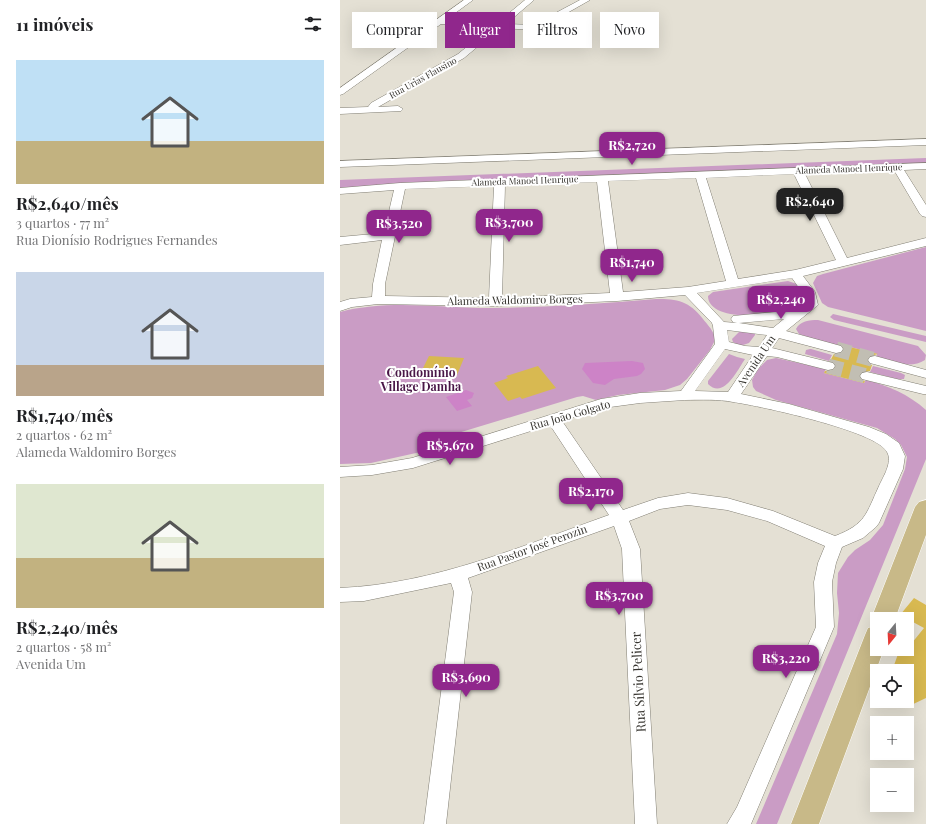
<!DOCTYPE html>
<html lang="pt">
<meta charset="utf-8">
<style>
body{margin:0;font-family:"Playfair Display",serif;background:#f6f6f6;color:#202124;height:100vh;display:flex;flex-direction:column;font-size:15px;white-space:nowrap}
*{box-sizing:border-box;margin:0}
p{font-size:13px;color:#757577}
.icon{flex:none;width:22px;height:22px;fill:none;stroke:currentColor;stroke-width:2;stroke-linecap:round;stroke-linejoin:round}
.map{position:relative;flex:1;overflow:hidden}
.side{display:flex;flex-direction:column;background:#fff;width:340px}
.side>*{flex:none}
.top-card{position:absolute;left:12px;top:12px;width:380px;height:36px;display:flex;gap:8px}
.needle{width:26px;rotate:198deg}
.buttons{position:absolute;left:530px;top:612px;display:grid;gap:8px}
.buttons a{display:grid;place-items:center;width:44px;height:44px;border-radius:0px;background:#fff;box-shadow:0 4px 16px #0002;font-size:20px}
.price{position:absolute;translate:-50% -34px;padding:0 9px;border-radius:8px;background:#90278c;color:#fff;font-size:13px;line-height:26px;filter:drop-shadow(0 1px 2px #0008)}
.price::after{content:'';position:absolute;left:50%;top:24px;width:12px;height:9px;margin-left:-6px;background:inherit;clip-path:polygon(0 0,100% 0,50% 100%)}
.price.on{background:#222;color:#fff}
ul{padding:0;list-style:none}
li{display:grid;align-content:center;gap:8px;height:212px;padding:0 16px}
li span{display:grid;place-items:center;height:124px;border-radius:0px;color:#555}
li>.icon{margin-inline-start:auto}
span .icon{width:72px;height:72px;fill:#fffc;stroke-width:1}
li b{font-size:17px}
h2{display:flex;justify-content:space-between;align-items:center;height:48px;padding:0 16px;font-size:17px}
.tag{padding:0 14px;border-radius:0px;background:#fff;box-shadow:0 4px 16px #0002;font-size:14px;line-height:36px}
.tag.on{background:#90278c;color:#fff}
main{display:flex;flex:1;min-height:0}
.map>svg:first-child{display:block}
.green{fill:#ca9cc5}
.water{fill:#cd83c7}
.building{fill:#d8b951}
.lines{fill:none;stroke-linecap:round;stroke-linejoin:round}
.minor-tunnel{stroke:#c1beb3;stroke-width:15;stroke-dasharray:15 8;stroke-linecap:butt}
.minor-casing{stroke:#817e73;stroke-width:1}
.major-casing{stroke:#fff;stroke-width:1}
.minor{fill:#fff;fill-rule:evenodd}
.major{fill:#c8b988;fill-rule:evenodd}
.labels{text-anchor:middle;stroke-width:4;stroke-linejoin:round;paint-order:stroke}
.far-street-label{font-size:9px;fill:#373530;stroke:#fff}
.street-label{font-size:11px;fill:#373530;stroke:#fff}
.neighbourhood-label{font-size:12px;font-weight:bold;fill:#491747;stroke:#fff}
.near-street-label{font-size:13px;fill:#373530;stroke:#fff}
</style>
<main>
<section class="side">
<h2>11 imóveis<svg class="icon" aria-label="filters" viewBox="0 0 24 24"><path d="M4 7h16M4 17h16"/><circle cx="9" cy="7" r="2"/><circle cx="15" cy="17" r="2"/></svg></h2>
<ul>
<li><span style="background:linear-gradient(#bfe0f5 65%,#c2b280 0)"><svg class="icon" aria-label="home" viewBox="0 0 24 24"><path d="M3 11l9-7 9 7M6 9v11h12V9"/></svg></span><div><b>R$2,640/mês</b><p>3 quartos · 77 m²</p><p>Rua Dionísio Rodrigues Fernandes</p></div></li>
<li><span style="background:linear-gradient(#c9d6e8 75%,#b9a48a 0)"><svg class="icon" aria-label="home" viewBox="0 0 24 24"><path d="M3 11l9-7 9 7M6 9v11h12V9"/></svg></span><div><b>R$1,740/mês</b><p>2 quartos · 62 m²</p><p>Alameda Waldomiro Borges</p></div></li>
<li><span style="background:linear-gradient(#dfe7d0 60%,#c2b280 0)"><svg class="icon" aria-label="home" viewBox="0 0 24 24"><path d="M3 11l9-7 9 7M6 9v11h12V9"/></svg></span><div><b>R$2,240/mês</b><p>2 quartos · 58 m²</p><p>Avenida Um</p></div></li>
</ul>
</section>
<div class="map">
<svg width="586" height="824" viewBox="0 0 586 824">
<rect width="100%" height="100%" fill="#e4e0d4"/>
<path class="green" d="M586,158V163L84,182L0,188V180Z
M586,247V331L488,307L482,303L473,283L477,276L483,274Z
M448,281L460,285L466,300C457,317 368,326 368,296L373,292Z
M316,299C338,299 349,301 363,319C367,324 372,329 374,335L375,340L370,350L347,379L340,385L325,390L278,395L256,400L243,396L237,397L95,440L91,447L85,451L31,463L0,464V312C46,300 93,307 139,308C198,308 257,304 316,299Z
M493,314L586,336V342L494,320L490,317Z
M478,320L578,346L586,355L585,360C570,370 552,361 536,357L537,354L499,344L497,347L459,334L456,329C460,321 469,320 478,320Z
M400,331L415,333V335L409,343L400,346L393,342L392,339Z
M470,349H471L492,355L489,361L465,354L466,350Z
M389,354L397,357L405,359C398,369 384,400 368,384V381Z
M436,358L486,369L484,373L524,383L526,380C549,386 568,394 586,410V459L437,824H416L497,634L499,613L497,593L498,573L508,557L515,550L530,540L543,525L565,469L567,457L561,445L555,439L537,428L436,400L416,391L413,387L412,380L418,369L427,360Z
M533,366L561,373L565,375L564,379H557L530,372Z"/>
<path class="water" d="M292,361L303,363L305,369L301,374L297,376L274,379L265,385L253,383L242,369L245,363Z
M126,390L134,393L132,398L127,400L132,406L117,411L106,397Z"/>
<path class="building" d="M502,345L538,354L530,356L527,359L529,364L532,365L530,371L522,372L519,375L521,380L525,381L524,383L484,373L485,371L493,370L496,367L494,362L490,361L494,354L502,353L504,350Z
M89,356L124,358L117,375L81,372Z
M198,366L216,388L182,399L180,397L168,401L154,383L168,378L166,376Z
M574,598L586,605V698L567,707V671H552L558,654H563L584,628L560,615Z"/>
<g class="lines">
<path class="minor-tunnel" d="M496,349L535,360
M488,366L527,376"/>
<defs>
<path id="minor" d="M124,0H133L107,19L157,23L185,0H194L166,24L193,25L240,0H250L197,30L160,28L124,58L38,107L58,106L63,109L61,111L0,114V108L28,107L31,103L118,54L151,27L101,24L3,94L0,95V88Z
M586,139V145L0,167V161Z
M586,163V169L564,170L586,205V217L582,216L580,214L554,170L465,174L507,258L586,238V246L463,276L475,292L478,305L446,331L501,346L503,349L501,352L496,353L439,338L432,348L493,363L495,366L493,369L488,370L437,357L427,356L401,394L449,404L529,427L546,434L559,443L565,456L563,469L539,523L536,527L523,538L502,547L496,563L492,582L494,627L411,824H387L397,807L476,627L474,582L478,563L485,546L427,521L387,510L348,505L320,509L289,521L300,549L317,824H295L282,549L274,526L128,578L132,592L106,824H84L114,592L111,583L24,601L0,602V588C94,584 182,546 269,515L210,425L73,468L32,475L0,477V467L32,465L72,458L261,399L300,393L341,391L375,344L373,326L372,323L345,295L277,301L155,306L38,304L12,307L0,311V302L10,299L32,297L33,284L42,240L0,245V237L44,233L54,190L0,194V188L60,183ZM454,174L496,260L455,270L398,279L366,178ZM356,178L386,281L348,287L283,292L268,181ZM257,182L270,293L162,298L165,185ZM154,186L149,298L45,296V284L65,189ZM452,278L462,292L464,304L456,310L393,316L391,319L393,322L397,323L384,322L357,293ZM444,319L433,328L399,323ZM387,330L427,335L419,347L405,346L389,342ZM385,349L413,355L388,392L355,391ZM345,400C361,400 378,399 393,402C420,406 537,431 547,452C553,462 543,477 539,486C526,514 526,524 495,536L433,511L387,498L348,493L318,498L283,510L222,421L263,408L300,403Z
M535,356L586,370V378L530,363L528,360L530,357Z
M527,372L586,386V394H583L522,379L520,376L522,373Z"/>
<path id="major" d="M586,500V535L555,619H537V649H544L479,824H451L525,635L528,628L535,626L531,619L575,507L579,502Z"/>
</defs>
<use href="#minor" class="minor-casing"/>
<use href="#major" class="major-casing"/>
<use href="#minor" class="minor"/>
<use href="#major" class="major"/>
</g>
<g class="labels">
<g class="far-street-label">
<text transform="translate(83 78) rotate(-29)" y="3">Rua Urias Flausino</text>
<text transform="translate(509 169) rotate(-2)" y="3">Alameda Manoel Henrique</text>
<text transform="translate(185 181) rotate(-2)" y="3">Alameda Manoel Henrique</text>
</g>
<g class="street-label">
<text transform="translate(175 300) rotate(-1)" y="4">Alameda Waldomiro Borges</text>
<text transform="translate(416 361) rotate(-56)" y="4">Avenida Um</text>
<text transform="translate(230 415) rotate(-16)" y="4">Rua João Golgato</text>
<text transform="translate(192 548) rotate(-20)" y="4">Rua Pastor José Perozin</text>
</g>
<g class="neighbourhood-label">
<text x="81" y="377">Condomínio<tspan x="81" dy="14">Village Damha</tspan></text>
</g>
<g class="near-street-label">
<text transform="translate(298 682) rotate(-93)" y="5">Rua Sílvio Pelicer</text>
</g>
</g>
</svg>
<div class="buttons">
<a><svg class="needle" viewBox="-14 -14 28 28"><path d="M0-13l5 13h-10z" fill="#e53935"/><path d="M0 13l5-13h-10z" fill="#757577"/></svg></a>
<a><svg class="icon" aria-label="locate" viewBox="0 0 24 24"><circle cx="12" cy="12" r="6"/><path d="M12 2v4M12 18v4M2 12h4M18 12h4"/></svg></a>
<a>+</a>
<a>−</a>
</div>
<b class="price" style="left:292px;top:166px">R$2,720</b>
<b class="price on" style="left:470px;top:222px">R$2,640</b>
<b class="price" style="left:169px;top:243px">R$3,700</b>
<b class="price" style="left:59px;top:244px">R$3,520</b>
<b class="price" style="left:292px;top:283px">R$1,740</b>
<b class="price" style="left:441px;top:320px">R$2,240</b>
<b class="price" style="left:110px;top:466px">R$5,670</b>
<b class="price" style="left:251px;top:512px">R$2,170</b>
<b class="price" style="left:279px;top:616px">R$3,700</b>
<b class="price" style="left:446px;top:679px">R$3,220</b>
<b class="price" style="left:126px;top:698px">R$3,690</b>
<div class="top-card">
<a class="tag">Comprar</a>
<a class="tag on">Alugar</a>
<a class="tag">Filtros</a>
<a class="tag">Novo</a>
</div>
</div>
</main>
